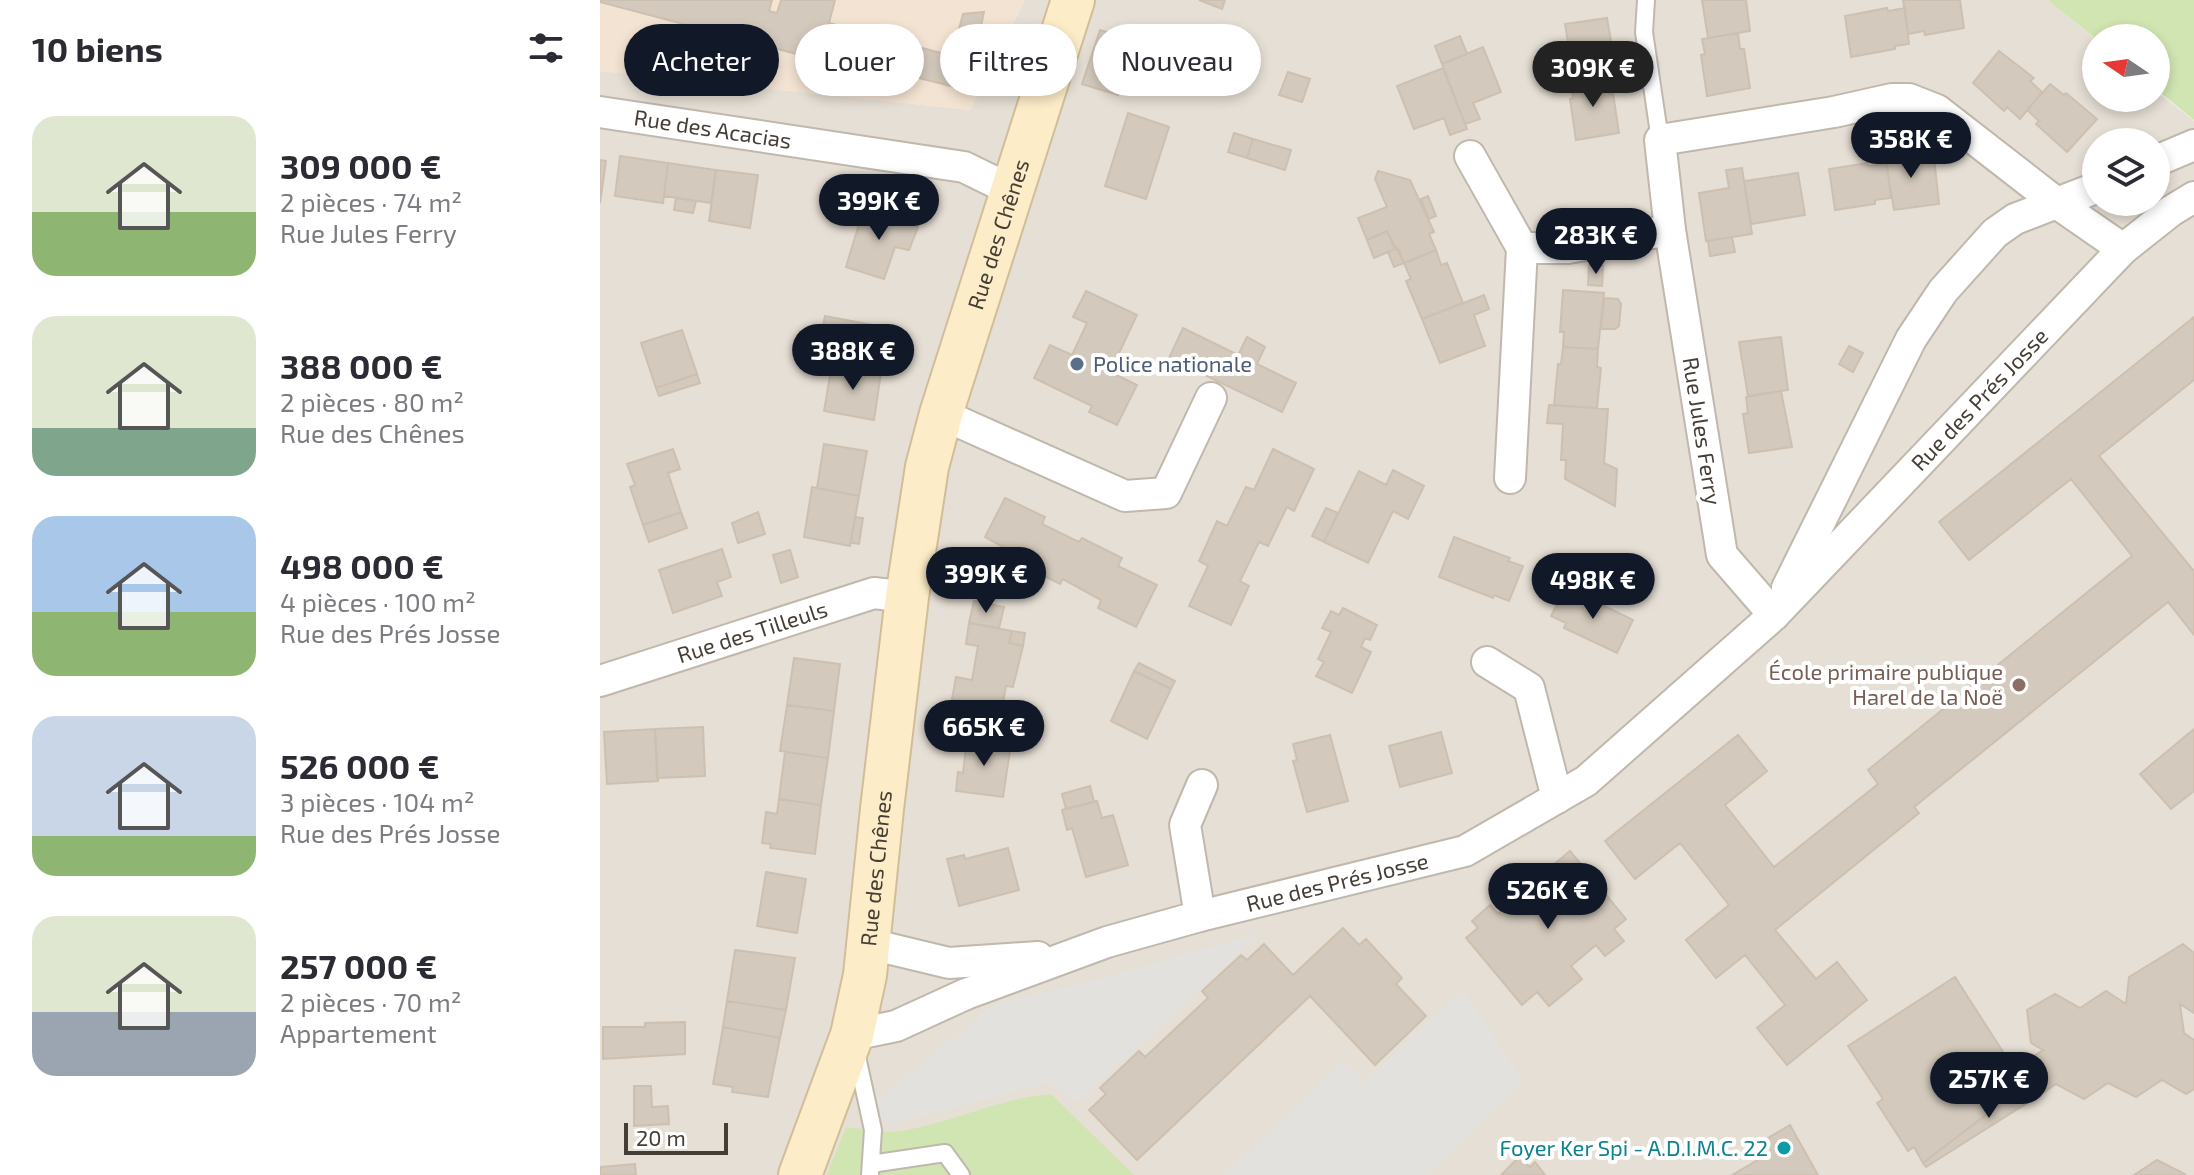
<!DOCTYPE html>
<html lang="fr">
<meta charset="utf-8">
<style>
body{margin:0;font-family:"Exo 2",sans-serif;background:#f2f2f3;color:#2b2b33;height:100vh;display:flex;flex-direction:column;font-size:30px;white-space:nowrap}
*{box-sizing:border-box;margin:0}
p{font-size:26px;color:#7c7c81}
.icon{flex:none;width:44px;height:44px;fill:none;stroke:currentColor;stroke-width:2;stroke-linecap:round;stroke-linejoin:round}
.map{position:relative;flex:1;overflow:hidden}
.sheet{display:flex;flex-direction:column;background:#fff;width:600px}
.sheet>*{flex:none}
.top-card{position:absolute;left:24px;top:24px;width:760px;height:72px;display:flex;gap:16px}
.needle{width:52px;rotate:283deg}
.fabs{position:absolute;left:1482px;top:24px;display:grid;gap:16px}
.fabs a{display:grid;place-items:center;width:88px;height:88px;border-radius:50%;background:#fff;box-shadow:0 4px 12px #0003;font-size:40px}
.scale{position:absolute;left:24px;bottom:20px;width:104px;box-sizing:border-box;padding-left:8px;border:4px solid #453e36;border-top:0;font-size:22px;line-height:28px;white-space:nowrap;color:#453e36;-webkit-text-stroke:6px #fff;paint-order:stroke}
.price{position:absolute;translate:-50% -68px;padding:0 18px;border-radius:28px;background:#111827;color:#fff;font-size:26px;line-height:52px;filter:drop-shadow(0 2px 4px #0008)}
.price::after{content:'';position:absolute;left:50%;top:48px;width:24px;height:18px;margin-left:-12px;background:inherit;clip-path:polygon(0 0,100% 0,50% 100%)}
.price.on{background:#222;color:#fff}
ul{padding:0;list-style:none}
li{display:flex;align-items:center;gap:24px;height:200px;padding:0 32px}
li span{display:grid;place-items:center;flex:none;width:224px;height:160px;border-radius:24px;color:#555}
li>.icon{margin-inline-start:auto}
span .icon{width:96px;height:96px;fill:#fffc;stroke-width:1}
li b{font-size:34px}
h2{display:flex;justify-content:space-between;align-items:center;height:96px;padding:0 32px;font-size:34px}
.chip{padding:0 28px;border-radius:36px;background:#fff;box-shadow:0 4px 12px #0003;font-size:28px;line-height:72px}
.chip.on{background:#111827;color:#fff}
main{display:flex;flex:1;min-height:0}
.map>svg:first-child{display:block}
.residential{fill:#e6dfd5;fill-rule:evenodd}
.commercial{fill:#f3e3d2}
.green{fill:#d0e5b1}
.parking{fill:#e3e1de}
.building{fill:#d3c9bc;stroke:#cec0b0;stroke-width:2}
.lines{fill:none;stroke-linecap:round;stroke-linejoin:round}
.lane-casing{stroke:#c0b8ac;stroke-width:20}
.street-casing{stroke:#c0b8ac;stroke-width:34}
.secondary-casing{stroke:#d0be98;stroke-width:46}
.lane{stroke:#fff;stroke-width:16}
.street{stroke:#fff;stroke-width:30}
.secondary{stroke:#fcecc7;stroke-width:42}
.service-dot{fill:#5c6f8a;stroke:#fff;stroke-width:3}
.education-dot{fill:#8d6e63;stroke:#fff;stroke-width:3}
.culture-dot{fill:#0f9aa8;stroke:#fff;stroke-width:3}
.labels{text-anchor:middle;stroke-width:8;stroke-linejoin:round;paint-order:stroke}
.street-label{font-size:22px;fill:#453e36;stroke:#fff}
.service-label{font-size:22px;fill:#4e5e75;stroke:#fff;text-anchor:start}
.education-label{font-size:22px;fill:#785e54;stroke:#fff;text-anchor:end}
.culture-label{font-size:22px;fill:#0d838f;stroke:#fff;text-anchor:end}
</style>
<main>
<section class="sheet">
<h2>10 biens<svg class="icon" aria-label="filters" viewBox="0 0 24 24"><path d="M4 7h16M4 17h16"/><circle cx="9" cy="7" r="2"/><circle cx="15" cy="17" r="2"/></svg></h2>
<ul>
<li><span style="background:linear-gradient(#dfe7d0 60%,#8fb573 0)"><svg class="icon" aria-label="home" viewBox="0 0 24 24"><path d="M3 11l9-7 9 7M6 9v11h12V9"/></svg></span><div><b>309 000 €</b><p>2 pièces · 74 m²</p><p>Rue Jules Ferry</p></div></li>
<li><span style="background:linear-gradient(#dfe7d0 70%,#7fa58c 0)"><svg class="icon" aria-label="home" viewBox="0 0 24 24"><path d="M3 11l9-7 9 7M6 9v11h12V9"/></svg></span><div><b>388 000 €</b><p>2 pièces · 80 m²</p><p>Rue des Chênes</p></div></li>
<li><span style="background:linear-gradient(#a9c7e8 60%,#8fb573 0)"><svg class="icon" aria-label="home" viewBox="0 0 24 24"><path d="M3 11l9-7 9 7M6 9v11h12V9"/></svg></span><div><b>498 000 €</b><p>4 pièces · 100 m²</p><p>Rue des Prés Josse</p></div></li>
<li><span style="background:linear-gradient(#c9d6e8 75%,#8fb573 0)"><svg class="icon" aria-label="home" viewBox="0 0 24 24"><path d="M3 11l9-7 9 7M6 9v11h12V9"/></svg></span><div><b>526 000 €</b><p>3 pièces · 104 m²</p><p>Rue des Prés Josse</p></div></li>
<li><span style="background:linear-gradient(#dfe7d0 60%,#9aa5b1 0)"><svg class="icon" aria-label="home" viewBox="0 0 24 24"><path d="M3 11l9-7 9 7M6 9v11h12V9"/></svg></span><div><b>257 000 €</b><p>2 pièces · 70 m²</p><p>Appartement</p></div></li>
</ul>
</section>
<div class="map">
<svg width="1594" height="1175" viewBox="0 0 1594 1175">
<rect width="100%" height="100%" fill="#f2eee6"/>
<path class="residential" d="M425,0H1449L1496,40V98H1556V91L1594,121V1175H0V71L370,110ZM1496,142H1556V202H1496Z"/>
<path class="commercial" d="M0,0H425L370,110L0,71Z"/>
<path class="green" d="M1448,0H1594V120L1556,89V38L1496,39Z
M451,1094L534,1175H227L246,1127C263,1129 284,1134 301,1131C352,1123 399,1098 451,1094Z"/>
<path class="parking" d="M660,933L478,1102L447,1083L297,1123L255,1118L395,1004L481,984Z
M863,990L923,1081L826,1175H624L743,1062L763,1083Z"/>
<path class="building" d="M0,0H172L169,11L177,13L181,0H235L229,23L352,56L363,14L384,12L367,90L259,63L257,70L0,2Z
M599,0H625L622,9Z
M1102,0H1146L1150,31L1108,38Z
M1303,0H1360L1364,28L1325,35L1324,31L1308,34Z
M1287,8L1288,11L1305,8L1309,44L1295,46V49L1251,57L1245,16Z
M1007,18L1014,59H1011L1013,74L978,80L976,66H972L965,24Z
M500,30L534,40L518,95L482,84Z
M1138,33L1140,49H1144L1150,88L1107,96L1101,55L1105,54L1102,39Z
M860,36L867,54L842,64L835,46Z
M883,47L901,92L873,103L880,119L865,124L842,64Z
M1399,51L1434,78L1430,81L1442,92L1420,119L1407,107L1404,111L1373,83Z
M843,68L867,129L850,135L844,118L814,129L797,86Z
M688,72L710,79L702,102L679,95Z
M1006,75L1009,94L1013,93L1019,133L976,140L970,99L973,98L971,82Z
M1450,84L1464,95L1466,93L1497,119L1467,152L1436,124L1439,121L1427,110Z
M528,113L569,127L546,199L505,186Z
M634,133L653,139L647,158L628,152Z
M653,139L691,150L685,170L647,158Z
M1301,144L1303,161L1334,157L1339,204L1294,210L1283,146Z
M20,156L68,163L63,203L15,196Z
M0,160L6,161L0,203Z
M68,163L116,170L111,203L64,196Z
M1267,163L1268,166L1287,164L1291,198L1275,200V204L1235,210L1229,169Z
M1142,168L1152,234L1106,241L1099,193L1129,188L1126,170Z
M116,170L158,175L150,228L109,221Z
M778,171L810,180L834,232L829,234L836,250L804,263L787,231L767,240L758,218L787,207L775,179Z
M1198,173L1205,215L1151,224L1144,181Z
M828,196L836,216L829,219L821,199Z
M76,198L96,201L93,213L74,210Z
M264,207L318,227L309,250L295,247L284,279L246,267Z
M787,231L795,249L774,258L767,240Z
M1132,237L1135,252L1110,256L1108,241Z
M798,248L804,263L794,267L788,252Z
M836,250L841,265L847,263L863,303L822,319L806,281L811,279L804,263Z
M989,265L1003,266L1002,286L988,285Z
M963,290L1004,293L998,349L963,347L964,332H960Z
M486,291L537,315L510,372L537,385L517,425L489,412L492,406L434,378L450,345L472,355L487,323L473,317Z
M884,295L889,309L874,315L885,346L840,363L822,319Z
M1004,298L1018,299L1021,304L1019,326L1015,329H1001Z
M225,316L289,328L281,373L218,362L221,344L227,345L228,337L221,336Z
M1594,317V380L1499,456L1594,571V635L1568,602L1314,807L1319,813L1175,930L1216,979L1237,962L1267,1000L1187,1065L1157,1028L1185,1005L1145,955L1116,978L1086,940L1129,905L1080,843L1035,879L1005,841L1138,735L1167,771L1125,805L1174,867L1278,784L1268,770L1532,556L1471,479L1369,560L1339,522Z
M583,328L638,355L647,337L665,347L657,364L696,383L682,412L569,358Z
M82,330L97,374L56,388L41,343Z
M1181,337L1188,390L1148,396L1139,342Z
M1249,346L1263,353L1253,372L1239,364Z
M963,347L998,349L997,367L1001,368L997,408L954,405L958,364H961Z
M232,364L281,373L274,420L224,411Z
M97,374L100,383L59,396L56,388Z
M1181,391L1192,447L1149,453L1143,414L1148,413L1146,397Z
M949,405L1008,409L1004,463L1017,469L1015,506L965,479L966,460H961L963,424L947,423Z
M224,444L267,451L259,496L217,488Z
M73,449L80,469L68,473L81,512L43,525L30,487L35,485L27,464Z
M673,449L714,469L694,511L687,507L668,546L659,542L640,581L649,586L631,625L589,606L608,566L599,561L617,521L627,526L646,487L654,490Z
M793,470L824,486L808,519L793,511L768,563L724,542L759,471L786,485Z
M212,487L259,496L250,546L204,537Z
M405,498L445,517L442,524L479,542L482,538L522,558L518,566L557,585L536,627L498,608L501,600L463,579L460,584L421,564L424,558L385,537Z
M726,508L738,513L724,542L712,536Z
M81,512L87,528L49,542L43,525Z
M158,512L165,534L138,543L132,523Z
M255,517L263,518L259,544L251,543Z
M854,537L910,558L908,561L923,566L909,601L894,595L893,598L839,577Z
M122,549L131,577L117,582L122,596L73,613L59,570Z
M190,550L198,577L181,583L173,555Z
M963,592L979,600L982,595L1033,620L1017,653L964,628L966,623L951,616Z
M374,601L404,607L399,628L369,623Z
M743,608L777,625L770,640L765,638L761,647L771,652L752,693L716,676L724,662L718,659L731,632L722,628L731,611L739,615Z
M369,623L412,631L409,643L423,646L413,687L406,686L402,708L352,699L356,677L372,680L378,646L366,644Z
M412,631L425,633L423,646L409,643Z
M194,658L240,664L234,711L187,705Z
M539,663L575,681L571,689L534,671Z
M534,671L571,689L547,739L511,721Z
M187,705L234,711L228,758L180,751Z
M103,727L105,776L57,778L55,729Z
M55,729L58,781L7,784L4,732Z
M1594,729V791L1571,809L1540,774Z
M841,732L852,773L800,787L789,746Z
M730,735L748,801L707,812L693,761L697,760L693,744Z
M367,738L411,744L403,797L356,791L358,772L363,773Z
M185,752L228,758L221,805L179,799Z
M490,786L494,802L466,809L462,794Z
M179,799L221,805L215,854L170,848L171,844L162,843L166,812L177,814Z
M497,801L502,818L513,815L528,865L486,877L472,828L467,830L462,810Z
M408,848L419,890L359,906L347,859L364,855L365,859Z
M970,851L1026,919L1014,929L1024,941L1005,956L996,945L971,966L982,979L949,1006L937,992L922,1005L866,938L878,928L872,921L890,905L898,914L930,887L923,879L940,866L945,872Z
M166,872L206,879L197,933L157,926Z
M743,928L759,945L766,939L802,978L796,984L826,1016L775,1065L710,996L537,1160L489,1110L506,1094L500,1088L539,1051L545,1057L608,998L602,991L641,955L647,960L664,944L693,975Z
M1583,944L1594,953V1013L1580,1004L1584,1033L1594,1040V1089L1586,1094L1562,1080L1536,1097L1508,1083L1484,1099L1456,1084L1438,1096L1429,1082L1323,1163L1314,1147L1308,1151L1277,1103L1283,1099L1248,1046L1355,977L1414,1069L1443,1050L1431,1043L1427,1010L1455,994L1480,1008L1506,991L1526,1004L1529,977Z
M135,950L195,958L186,1010L127,1001Z
M127,1001L186,1010L180,1038L123,1027Z
M85,1022V1054L3,1059V1027H45V1023Z
M123,1027L180,1038L168,1097L132,1092L133,1087L113,1084Z
M1429,1082L1438,1096L1326,1167L1323,1163Z
M34,1086H51L52,1107L68,1106L69,1124L34,1126Z
M1190,1125L1218,1175H1132L1168,1154L1161,1142Z
M919,1157L930,1167L935,1162L945,1175H901Z
M1557,1160L1585,1174V1175H1534Z
M35,1164L36,1175H0V1167Z"/>
<g class="lines">
<defs>
<path id="lane" d="M1046,0L1044,32L1060,140
M256,1052L273,1130L270,1175
M271,1164L345,1153L361,1175"/>
<g id="street">
<path id="s1" d="M0,112L364,167L411,190"/>
<path d="M870,156L922,248H968L1070,230"/>
<path d="M1556,161L1594,145"/>
<path d="M341,414L525,496L566,493L611,398"/>
<path d="M910,478L922,248"/>
<path d="M1187,588L1311,339L1343,291L1395,233L1415,219L1496,188"/>
<path d="M1174,615L1122,555L1070,230L1060,140L1234,112L1292,99H1309L1337,110L1458,204L1523,249"/>
<path d="M887,662L929,688L957,798"/>
<path id="s2" d="M0,681L274,593L307,597"/>
<path d="M600,916L585,825L602,785"/>
<path d="M270,944L349,963L438,957"/>
<path id="s3" d="M252,1035L296,1026L366,994L507,942L600,916L865,851L986,781L1174,615L1523,249L1571,211L1594,197"/>
</g>
<g id="secondary">
<path id="s4" d="M200,1175L252,1035L265,975L282,809L307,597L327,467L341,414L473,0"/>
</g>
</defs>
<use href="#lane" class="lane-casing"/>
<use href="#street" class="street-casing"/>
<use href="#secondary" class="secondary-casing"/>
<use href="#lane" class="lane"/>
<use href="#street" class="street"/>
<use href="#secondary" class="secondary"/>
</g>
<circle class="service-dot" cx="477" cy="364" r="8"/>
<circle class="education-dot" cx="1419" cy="685" r="8"/>
<circle class="culture-dot" cx="1184" cy="1148" r="8"/>
<g class="labels">
<g class="street-label">
<text dy="8" stroke="none"><textPath href="#s1" startOffset="114">Rue des Acacias</textPath></text>
<text dy="8" stroke="none"><textPath href="#s4" startOffset="966">Rue des Chênes</textPath></text>
<text dy="8" stroke="none"><textPath href="#s3" startOffset="1330">Rue des Prés Josse</textPath></text>
<text transform="translate(1102 431) rotate(81)" y="8">Rue Jules Ferry</text>
<text dy="8" stroke="none"><textPath href="#s2" startOffset="160">Rue des Tilleuls</textPath></text>
<text dy="8" stroke="none"><textPath href="#s4" startOffset="318">Rue des Chênes</textPath></text>
<text dy="8" stroke="none"><textPath href="#s3" startOffset="510">Rue des Prés Josse</textPath></text>
</g>
<g class="service-label">
<text x="493" y="372">Police nationale</text>
</g>
<g class="education-label">
<text x="1403" y="680">École primaire publique<tspan x="1403" dy="25">Harel de la Noë</tspan></text>
</g>
<g class="culture-label">
<text x="1168" y="1156">Foyer Ker Spi - A.D.I.M.C. 22</text>
</g>
</g>
</svg>
<div class="fabs">
<a><svg class="needle" viewBox="-14 -14 28 28"><path d="M0-13l5 13h-10z" fill="#e53935"/><path d="M0 13l5-13h-10z" fill="#7c7c81"/></svg></a>
<a><svg class="icon" aria-label="layers" viewBox="0 0 24 24"><path d="M12 4l9 5-9 5-9-5zM3 14l9 5 9-5"/></svg></a>
</div>
<div class="scale">20 m</div>
<b class="price on" style="left:993px;top:109px">309K €</b>
<b class="price" style="left:1311px;top:180px">358K €</b>
<b class="price" style="left:279px;top:242px">399K €</b>
<b class="price" style="left:996px;top:276px">283K €</b>
<b class="price" style="left:253px;top:392px">388K €</b>
<b class="price" style="left:386px;top:615px">399K €</b>
<b class="price" style="left:993px;top:621px">498K €</b>
<b class="price" style="left:384px;top:768px">665K €</b>
<b class="price" style="left:948px;top:931px">526K €</b>
<b class="price" style="left:1389px;top:1120px">257K €</b>
<div class="top-card">
<a class="chip on">Acheter</a>
<a class="chip">Louer</a>
<a class="chip">Filtres</a>
<a class="chip">Nouveau</a>
</div>
</div>
</main>
